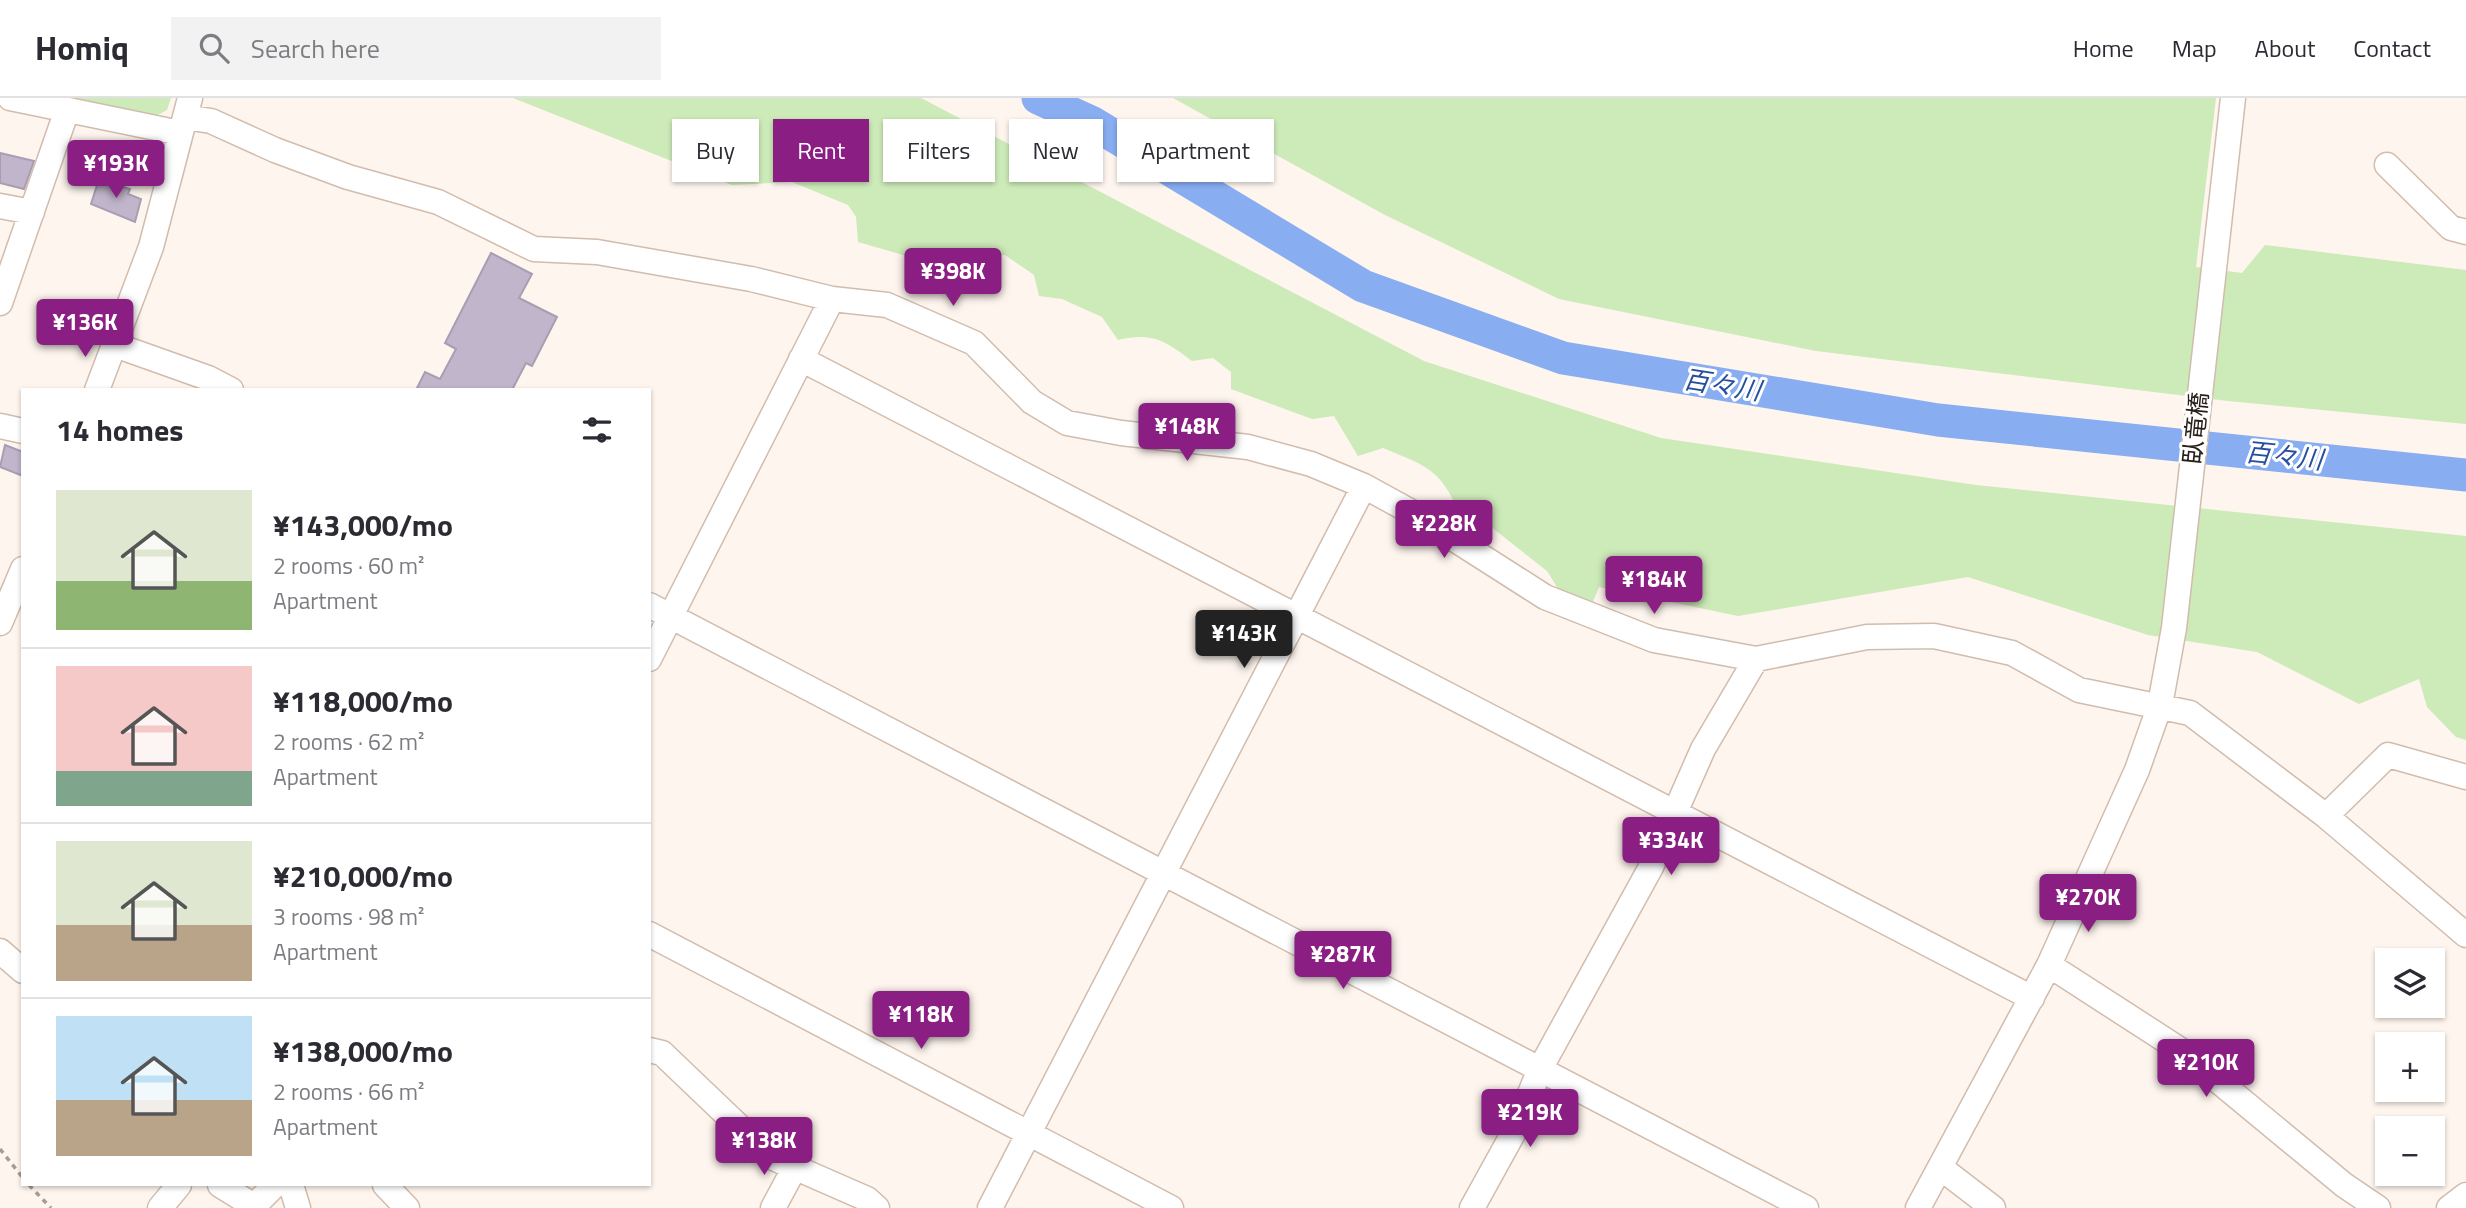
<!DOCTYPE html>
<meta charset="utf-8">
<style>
body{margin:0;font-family:"Titillium Web","Noto Sans JP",sans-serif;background:#f2f2f3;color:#2b2b33;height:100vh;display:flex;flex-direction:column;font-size:26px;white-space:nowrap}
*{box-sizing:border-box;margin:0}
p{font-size:23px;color:#7c7c81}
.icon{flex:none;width:38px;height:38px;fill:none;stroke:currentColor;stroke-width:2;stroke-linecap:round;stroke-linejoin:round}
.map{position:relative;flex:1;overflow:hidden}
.sheet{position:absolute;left:21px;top:290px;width:630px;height:798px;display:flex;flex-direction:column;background:#fff;border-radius:0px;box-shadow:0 2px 5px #0004}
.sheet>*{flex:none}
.banner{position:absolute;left:672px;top:21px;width:665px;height:63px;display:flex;gap:14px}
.fabs{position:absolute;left:2375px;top:850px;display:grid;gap:14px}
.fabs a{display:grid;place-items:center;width:70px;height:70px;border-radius:0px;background:#fff;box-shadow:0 2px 5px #0004;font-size:35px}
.price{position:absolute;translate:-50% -60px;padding:0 16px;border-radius:7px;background:#8a1e83;color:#fff;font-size:23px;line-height:46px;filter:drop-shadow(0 2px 4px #0008)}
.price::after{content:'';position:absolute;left:50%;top:42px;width:21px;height:16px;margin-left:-10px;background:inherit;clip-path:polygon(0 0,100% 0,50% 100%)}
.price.on{background:#222;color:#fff}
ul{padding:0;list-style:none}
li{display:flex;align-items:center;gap:21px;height:175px;padding:0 35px}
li+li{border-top:2px solid #e1e1e2}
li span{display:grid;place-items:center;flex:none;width:196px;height:140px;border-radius:0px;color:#555}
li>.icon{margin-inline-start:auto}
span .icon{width:84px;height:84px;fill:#fffc;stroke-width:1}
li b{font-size:30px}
h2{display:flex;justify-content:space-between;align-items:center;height:84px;padding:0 35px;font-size:30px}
.chip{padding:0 24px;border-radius:0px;background:#fff;box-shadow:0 2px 5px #0004;font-size:24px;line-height:63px}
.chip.on{background:#8a1e83;color:#fff}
header{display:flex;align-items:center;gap:42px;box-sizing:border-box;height:98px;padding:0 35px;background:#fff;border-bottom:2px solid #e1e1e2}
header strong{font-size:33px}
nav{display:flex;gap:38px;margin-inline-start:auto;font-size:24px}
.search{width:490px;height:63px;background:#f2f2f3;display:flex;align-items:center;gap:18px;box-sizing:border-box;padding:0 24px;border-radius:0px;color:#7c7c81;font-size:26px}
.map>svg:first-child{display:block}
.green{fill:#cdeab9}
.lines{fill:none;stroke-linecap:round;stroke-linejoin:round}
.river{stroke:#88adf1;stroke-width:33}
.building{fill:#c0b5ca;stroke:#a89db2;stroke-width:2}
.minor-casing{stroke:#d1bcad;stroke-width:27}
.path{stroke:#a49c95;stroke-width:3.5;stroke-dasharray:5 5;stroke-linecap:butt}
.minor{stroke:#fff;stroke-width:24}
.labels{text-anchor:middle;stroke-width:6;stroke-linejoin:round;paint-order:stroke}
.street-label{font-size:24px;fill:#28201a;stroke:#fff}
.water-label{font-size:26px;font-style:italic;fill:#274f9f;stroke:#fff}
</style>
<header>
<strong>Homiq</strong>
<div class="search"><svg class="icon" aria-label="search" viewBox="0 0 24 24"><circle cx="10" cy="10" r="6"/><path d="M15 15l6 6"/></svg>Search here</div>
<nav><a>Home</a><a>Map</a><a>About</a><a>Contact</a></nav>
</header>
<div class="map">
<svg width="2466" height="1110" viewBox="0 0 2466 1110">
<rect width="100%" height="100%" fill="#fef5ee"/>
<path class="green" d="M69,0H171L167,12L156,18Z
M513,0H921L1424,263L1661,340L1976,387L2466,438V642L2456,639L2427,609L2419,581L2359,606L2257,554L2148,537L1968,479L1738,518L1599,489L1591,509L1563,499L1547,473L1481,421L1461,418C1440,371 1429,369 1383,350L1358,358L1334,318L1312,321L1231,291V274L1213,260L1192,263C1165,243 1153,234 1118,242L1102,219L1062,201L1039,198L1034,177L1005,157L959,159L945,169L858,144L856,119L848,107L792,84L732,87Z
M1173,0H2216L2196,169L2242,175L2265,147L2466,172V326L2228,303L1816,253L1559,201L1385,117Z"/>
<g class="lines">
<path class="river" d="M1038,0L1091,24L1363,188L1563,260L1938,322L2466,377"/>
</g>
<path class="building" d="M0,55L34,63L24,91L0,85Z
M99,81L130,91L128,96L141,101L135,124L91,106Z
M491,155L532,176L519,200L557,219L532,268L526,265L512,292H416L425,274L440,281L456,251L445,245Z
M5,347L23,354V378L0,369Z"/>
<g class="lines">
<defs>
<path id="minor" d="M10,0L180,35
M185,19L211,23L275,52L348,79L438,104L534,151L597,154L751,181L832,201L887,207L974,245L1032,304L1067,325L1121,335L1248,349L1311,366L1364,388L1415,416L1545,499L1654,542L1756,561L1867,539L1934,538L2012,555L2079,592L2190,615L2326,718L2466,837
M2387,67L2451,130L2466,134
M0,108L32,114
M0,205L67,12
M115,247L208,280L231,292
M801,261L2032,900
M97,292L151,149L190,0
M0,328L23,333
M649,507L1806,1110
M0,525L23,471
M649,561L832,201
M2326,718L2388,657L2466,679
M649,836L1171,1110
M0,853L23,873
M2049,867L2182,953L2344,1087L2378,1110
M649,952L662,955L771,1059L867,1101L877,1110
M1941,1070L1993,1110
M220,1087L254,1108
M291,1087L298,1110
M385,1087L407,1110
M160,1110L179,1087
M252,1110L275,1087
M773,1110L795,1069
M990,1110L1364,388
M1472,1110L1515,1032L1540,971L1651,769L1703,651L1756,561
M1918,1110L2049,867L2137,672L2160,607L2174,530L2233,0
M2449,1110L2466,1097"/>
</defs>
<use href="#minor" class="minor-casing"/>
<path class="path" d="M0,1051L23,1080
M29,1087L51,1110"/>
<use href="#minor" class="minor"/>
</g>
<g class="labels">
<g class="street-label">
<text transform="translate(2196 330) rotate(-84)" y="8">臥竜橋</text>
</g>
<g class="water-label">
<text transform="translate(1722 287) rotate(9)" y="9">百々川</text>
<text transform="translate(2284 358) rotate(6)" y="9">百々川</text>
</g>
</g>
</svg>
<div class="fabs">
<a><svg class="icon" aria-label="layers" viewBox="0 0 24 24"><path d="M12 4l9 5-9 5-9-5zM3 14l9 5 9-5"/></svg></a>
<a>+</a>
<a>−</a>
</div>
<b class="price" style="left:116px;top:102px">¥193K</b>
<b class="price" style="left:953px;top:210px">¥398K</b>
<b class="price" style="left:85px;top:261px">¥136K</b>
<b class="price" style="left:1187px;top:365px">¥148K</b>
<b class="price" style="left:1444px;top:462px">¥228K</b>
<b class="price" style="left:1654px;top:518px">¥184K</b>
<b class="price on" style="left:1244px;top:572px">¥143K</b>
<b class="price" style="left:1671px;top:779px">¥334K</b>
<b class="price" style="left:2088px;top:836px">¥270K</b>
<b class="price" style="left:1343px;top:893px">¥287K</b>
<b class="price" style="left:921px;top:953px">¥118K</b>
<b class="price" style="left:2206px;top:1001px">¥210K</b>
<b class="price" style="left:1530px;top:1051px">¥219K</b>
<b class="price" style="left:764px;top:1079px">¥138K</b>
<div class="banner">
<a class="chip">Buy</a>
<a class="chip on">Rent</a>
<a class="chip">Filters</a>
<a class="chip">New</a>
<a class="chip">Apartment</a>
</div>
<section class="sheet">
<h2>14 homes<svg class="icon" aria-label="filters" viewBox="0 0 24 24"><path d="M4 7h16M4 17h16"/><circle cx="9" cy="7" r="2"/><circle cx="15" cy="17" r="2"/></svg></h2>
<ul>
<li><span style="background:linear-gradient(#dfe7d0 65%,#8fb573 0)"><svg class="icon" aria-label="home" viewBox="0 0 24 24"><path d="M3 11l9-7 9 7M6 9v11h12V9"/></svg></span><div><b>¥143,000/mo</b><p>2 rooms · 60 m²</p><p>Apartment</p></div></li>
<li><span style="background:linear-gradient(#f6c9c9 75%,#7fa58c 0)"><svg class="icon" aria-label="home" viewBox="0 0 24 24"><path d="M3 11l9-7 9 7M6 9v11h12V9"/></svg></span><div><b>¥118,000/mo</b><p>2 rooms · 62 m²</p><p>Apartment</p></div></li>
<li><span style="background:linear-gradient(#dfe7d0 60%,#b9a48a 0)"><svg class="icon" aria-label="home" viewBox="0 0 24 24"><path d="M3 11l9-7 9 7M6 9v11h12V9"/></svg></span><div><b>¥210,000/mo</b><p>3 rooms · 98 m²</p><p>Apartment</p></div></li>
<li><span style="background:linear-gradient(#bfe0f5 60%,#b9a48a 0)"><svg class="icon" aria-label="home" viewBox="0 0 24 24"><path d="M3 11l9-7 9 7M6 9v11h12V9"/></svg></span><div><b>¥138,000/mo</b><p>2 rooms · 66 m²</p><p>Apartment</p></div></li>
</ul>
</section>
</div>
